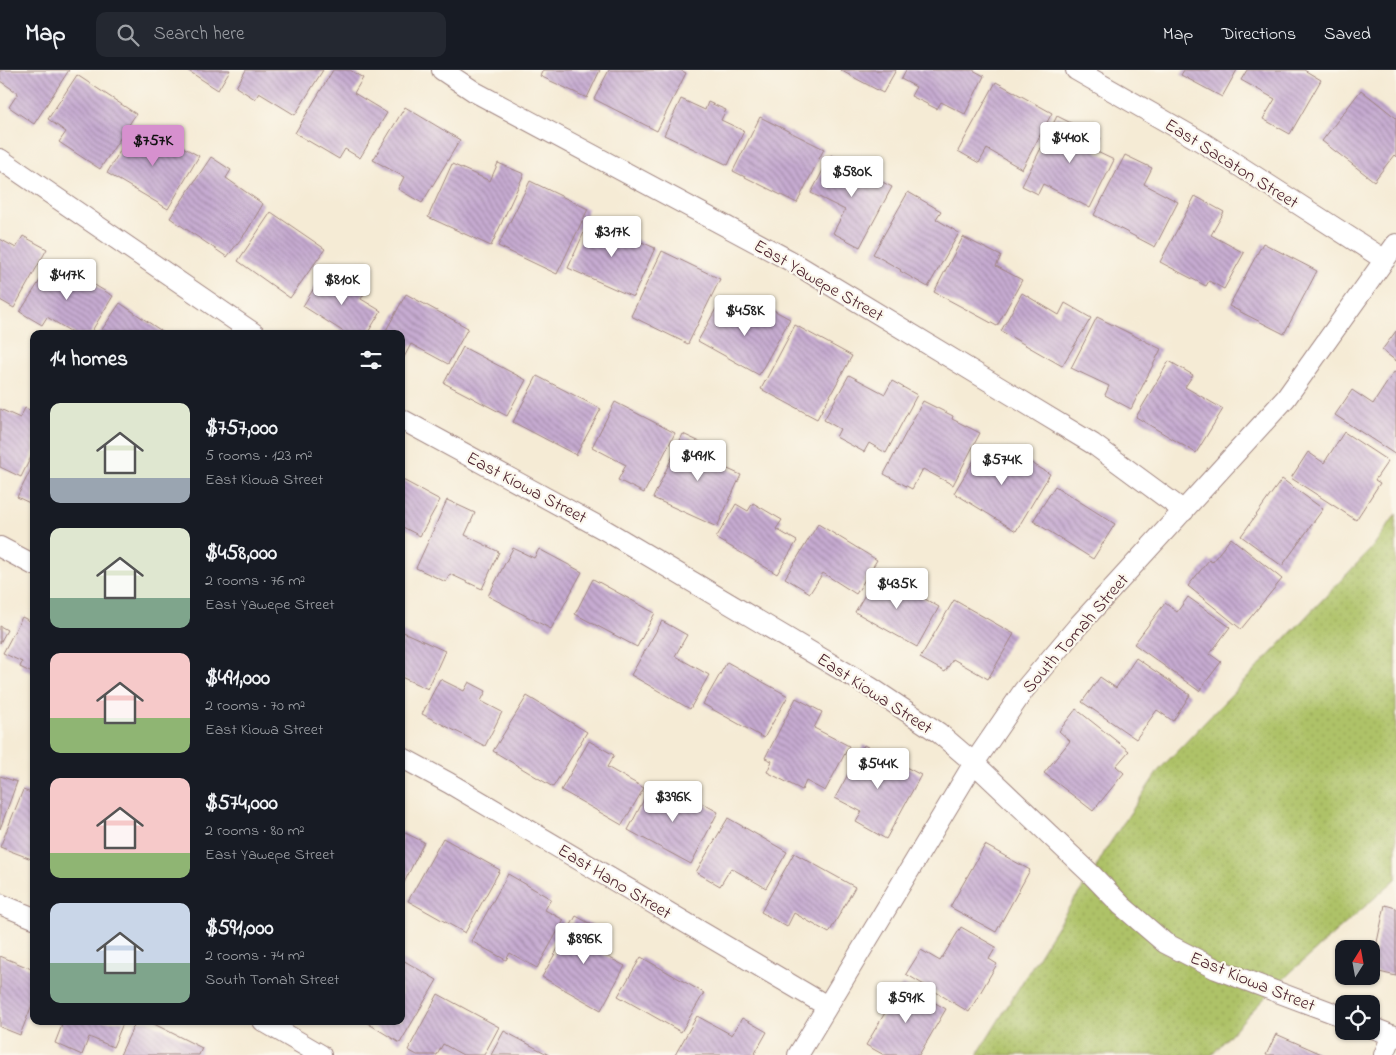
<!DOCTYPE html>
<meta charset="utf-8">
<style>
body{margin:0;font-family:"Indie Flower",sans-serif;background:#242831;color:#f1f3f6;height:100vh;display:flex;flex-direction:column;font-size:19px;white-space:nowrap}
*{box-sizing:border-box;margin:0}
p{font-size:16px;color:#9ea1a6}
.icon{flex:none;width:28px;height:28px;fill:none;stroke:currentColor;stroke-width:2;stroke-linecap:round;stroke-linejoin:round}
.map{position:relative;flex:1;overflow:hidden}
.details{position:absolute;left:30px;top:260px;width:375px;height:695px;display:flex;flex-direction:column;background:#171b24;border-radius:10px;box-shadow:0 1px 4px #0004}
.details>*{flex:none}
.needle{width:32px;rotate:11deg}
.tools{position:absolute;left:1335px;top:870px;display:grid;gap:10px}
.tools a{display:grid;place-items:center;width:45px;height:45px;border-radius:10px;background:#171b24;box-shadow:0 1px 4px #0004;font-size:25px}
.price{position:absolute;translate:-50% -42px;padding:0 11px;border-radius:5px;background:#fff;color:#222;font-size:16px;line-height:32px;filter:drop-shadow(0 1px 2px #0008)}
.price::after{content:'';position:absolute;left:50%;top:30px;width:15px;height:11px;margin-left:-8px;background:inherit;clip-path:polygon(0 0,100% 0,50% 100%)}
.price.active{background:#d690ce;color:#111}
ul{padding:0;list-style:none}
li{display:flex;align-items:center;gap:15px;height:125px;padding:0 20px}
li span{display:grid;place-items:center;flex:none;width:140px;height:100px;border-radius:10px;color:#555}
li>.icon{margin-inline-start:auto}
span .icon{width:60px;height:60px;fill:#fffc;stroke-width:1}
li b{font-size:21px}
h2{display:flex;justify-content:space-between;align-items:center;height:60px;padding:0 20px;font-size:21px}
header{display:flex;align-items:center;gap:30px;box-sizing:border-box;height:70px;padding:0 25px;background:#171b24;border-bottom:1px solid #363941}
header strong{font-size:24px}
nav{display:flex;gap:28px;margin-inline-start:auto;font-size:18px}
.search{width:350px;height:45px;background:#242831;display:flex;align-items:center;gap:12px;box-sizing:border-box;padding:0 18px;border-radius:10px;color:#9ea1a6;font-size:19px}
.map>svg:first-child{display:block}
.grass{fill:url(#grass-dots);stroke:#7c7049}
.building{fill:url(#building-back-hatch)}
.lines{fill:none;stroke-linecap:round;stroke-linejoin:round}
.minor-casing{stroke:#a08580;stroke-width:22}
.minor{stroke:#fff;stroke-width:20}
.labels{text-anchor:middle;stroke-width:4.5;stroke-linejoin:round;paint-order:stroke}
.street-label{font-size:18px;fill:#4a1f2b;stroke:#fbf7ec}
</style>
<header>
<strong>Map</strong>
<div class="search"><svg class="icon" aria-label="search" viewBox="0 0 24 24"><circle cx="10" cy="10" r="6"/><path d="M15 15l6 6"/></svg>Search here</div>
<nav><a>Map</a><a>Directions</a><a>Saved</a></nav>
</header>
<div class="map">
<svg width="1396" height="985" viewBox="0 0 1396 985">
<defs>
<pattern id="grass-dots" width="8" height="8" patternUnits="userSpaceOnUse" patternTransform="scale(1.25)"><rect width="8" height="8" fill="#aec267"/><path d="M2 2h.1M6 6h.1" fill="none" stroke="#97a65a" stroke-width="1.8" stroke-linecap="round"/></pattern>
<pattern id="building-back-hatch" width="6" height="6" patternUnits="userSpaceOnUse" patternTransform="scale(1.25)"><rect width="6" height="6" fill="#c6abd1"/><path d="M-1 5l2 2M0 0l6 6M5-1l2 2" fill="none" stroke="#a38baa"/></pattern>
</defs>
<rect width="100%" height="100%" fill="#fbf7ec"/>
<filter id="ink" filterUnits="userSpaceOnUse"><feTurbulence type="fractalNoise" baseFrequency=".02" numOctaves="2"/><feDisplacementMap in="SourceGraphic" scale="10" xChannelSelector="R" yChannelSelector="G"/><feConvolveMatrix kernelMatrix="1 2 1 2 8 2 1 2 1" color-interpolation-filters="sRGB"/></filter>
<filter id="wash" filterUnits="userSpaceOnUse"><feTurbulence type="fractalNoise" baseFrequency=".0096" numOctaves="4" result="noise"/><feDisplacementMap in="SourceGraphic" scale="20" xChannelSelector="R" yChannelSelector="G"/><feGaussianBlur stdDeviation="1.12" result="paint"/><feColorMatrix in="noise" values="0 0 0 0 0 0 0 0 0 0 0 0 0 0 0 0 0 1.4 0 .05"/><feComposite in="paint" operator="in"/></filter>
<g filter="url(#wash)">
<rect width="100%" height="100%" fill="#f5ebd5"/>
<path class="grass" d="M1396,444V809L1293,900L1247,946L1212,985H977L1071,834L1092,805L1106,779L1159,700L1372,478Z"/>
<g id="blocks">
<path class="building" d="M0,0H69L34,54L9,37L18,23L0,11Z
M187,0H230L218,20Z
M246,0H323L295,45L259,23L255,29L236,17Z
M333,0H350L363,8L354,23L387,43L360,88L345,79L339,89L295,63Z
M543,0H600L587,28L540,6Z
M609,0H680L686,3L657,61L594,29Z
M840,0H896L883,23Z
M906,0H973L984,6L965,44L941,32L937,39L911,26L916,17L901,9Z
M1184,0H1237L1222,27L1181,5Z
M1247,0H1304L1321,10L1290,64L1263,49L1275,29L1241,10Z
M77,5L136,44L100,99L59,72L66,62L48,49Z
M996,12L1052,43L1022,99L987,79L979,93L958,81Z
M1361,20L1396,48V87L1394,85L1374,111L1322,71Z
M681,29L705,40L708,32L726,40L721,50L744,61L728,95L664,65Z
M405,37L460,70L422,133L398,119L404,107L373,90Z
M1057,46L1101,68L1095,81L1114,90L1090,138L1043,114L1038,124L1022,116Z
M760,47L824,79L797,133L733,101Z
M133,59L161,75L165,67L199,86L168,139L107,103Z
M831,85L892,117L860,177L833,163L845,140L811,123Z
M1125,85L1152,98L1144,114L1178,132L1155,177L1094,145Z
M211,87L231,100L226,108L263,134L247,161L227,187L170,148Z
M498,93L524,104L491,176L428,147L452,94L490,111Z
M530,111L588,139L557,204L498,176Z
M908,122L941,141L936,149L959,163L928,217L900,201L901,200L873,184Z
M1195,126L1224,142L1211,165L1244,183L1224,219L1209,211L1206,216L1160,192Z
M271,142L325,179L290,228L238,191Z
M590,149L655,178L633,227L568,198Z
M23,166L47,179L14,238L0,230V169L16,178Z
M963,167L1001,186L996,196L1022,210L997,256L934,222Z
M1263,173L1317,201L1284,264L1229,236Z
M662,181L720,209L688,274L631,246Z
M53,190L113,226L90,264H75L47,247L42,255L20,242Z
M322,205L344,219L350,209L366,220L361,229L381,241L367,264H347L303,236Z
M1022,223L1059,245L1065,233L1091,248L1062,296L1001,261Z
M406,224L468,258L448,294L411,274L401,293V264H384Z
M120,233L166,264H99Z
M718,235L752,254L764,235L790,249L759,305L698,271Z
M1097,247L1161,279L1131,339L1105,325L1109,316L1071,298Z
M795,255L852,286L817,349L761,319Z
M1396,261V291L1382,280Z
M463,277L526,310L507,346L444,313Z
M1169,291L1193,305L1185,317L1223,339L1196,383L1136,347Z
M1394,302L1396,303V385L1335,345L1352,320L1373,334Z
M849,305L885,324L892,311L917,325L886,383L869,373L864,382L836,367L840,359L824,350Z
M537,306L601,339L576,385L513,352Z
M923,331L953,346L952,349L980,363L953,415L923,399L912,419L884,404Z
M615,332L675,363L644,423L618,410L626,395L592,377Z
M25,338L34,342V381L21,407L0,397V339L20,348Z
M1344,362L1388,391L1375,410L1380,413L1356,450L1291,408L1308,382L1324,393Z
M683,364L726,384L721,396L741,405L717,457L653,428Z
M982,377L1002,389L1008,379L1050,404L1016,461L954,423Z
M34,393V435L17,427Z
M401,409L440,430L420,466L401,456Z
M1282,409L1323,439L1282,496L1241,466Z
M1055,416L1115,454L1093,489L1033,451Z
M447,430L475,443L465,465L499,482L482,519L450,504L446,512L416,498Z
M753,433L782,450L776,459L797,471L777,504L716,468L736,434L748,441Z
M818,454L877,490L856,524L823,503L810,523L785,508Z
M1231,468L1282,509L1241,559L1188,516L1209,490L1212,492Z
M513,478L534,488L539,479L582,502L551,559L488,526Z
M878,502L939,537L917,577L855,542Z
M593,509L655,543L637,577L575,544Z
M1188,527L1230,557L1210,584L1221,592L1199,621L1134,574L1165,533L1177,542Z
M954,530L1014,564L988,609L953,589L945,602L920,588Z
M22,547L34,553V604L20,597L22,592L3,583Z
M662,551L687,565L675,586L709,605L690,639L631,605Z
M0,556L7,560L0,573Z
M401,561L445,581L428,619L401,607Z
M1136,588L1190,625L1173,651L1157,640L1136,669L1082,632L1100,607L1116,618Z
M727,592L788,626L764,668L703,634Z
M440,609L464,621L469,612L486,621L481,631L502,642L485,676L422,644Z
M527,626L587,662L553,717L493,681Z
M796,628L822,642L814,658L849,676L825,721L806,711L802,720L767,702L772,691L765,688Z
M1076,639L1129,681L1116,696L1124,703L1093,741L1044,703L1070,671L1059,661Z
M589,671L614,685L607,697L644,718L622,755L561,720Z
M864,675L921,705L886,769L856,752L862,742L835,728Z
M0,706L17,712L0,759Z
M652,714L694,737L698,731L718,742L691,794L628,760Z
M23,720L34,724V790L0,777Z
M728,748L787,782L766,818L731,798L720,816L696,802Z
M401,761L424,772L401,819Z
M443,768L500,800L465,863L408,831Z
M985,775L1030,800L996,862L950,837Z
M794,783L855,817L829,863L794,843L787,857L761,842Z
M508,804L551,829L545,840L564,850L537,898L510,883L506,890L471,871Z
M1385,835L1396,838V906L1371,900Z
M576,846L604,861L593,879L625,896L601,940L542,907Z
M961,857L996,877L989,889L997,894L969,942L906,904L921,880L940,891Z
M0,886L34,900V930L20,965L0,957Z
M641,887L704,923L681,962L618,926Z
M401,889L437,910L400,973L364,951H401Z
M902,914L946,939L919,985H884L866,975Z
M438,924L499,957L484,985H463L443,974L437,985H417L408,980Z
M697,946L732,965L742,948L767,962L754,985H675Z
M55,951H124L113,977L89,967L82,985L55,973L62,955Z
M136,951H148L202,978L199,985H120Z
M504,961L549,985H491Z
M1276,964L1324,985H1266Z"/>
</g>
</g>
<g filter="url(#ink)">
<use href="#blocks" fill-opacity="0" stroke="#a08580" stroke-width="1"/>
<g class="lines">
<defs>
<path id="minor" d="M442,0L475,22L789,190L1093,374L1184,441
M1076,0L1202,72L1385,190
M0,89L255,264
M401,349L605,460L870,617L939,663L974,693L1092,805L1122,836L1165,873L1216,899L1344,947
M0,477L34,495
M401,687L449,713L827,936
M0,834L34,848
M263,951L321,985
M1371,957L1396,967
M798,985L974,693L1024,620L1078,556L1286,328L1396,174
M1384,985L1392,965"/>
</defs>
<use href="#minor" class="minor-casing"/>
<use href="#minor" class="minor"/>
</g>
</g>
<g class="labels">
<g class="street-label">
<text transform="translate(1232 93) rotate(32)" y="6">East Sacaton Street</text>
<text transform="translate(819 210) rotate(30)" y="6">East Yawepe Street</text>
<text transform="translate(527 417) rotate(28)" y="6">East Kiowa Street</text>
<text transform="translate(1075 563) rotate(-49)" y="6">South Tomah Street</text>
<text transform="translate(875 623) rotate(33)" y="6">East Kiowa Street</text>
<text transform="translate(615 811) rotate(31)" y="6">East Hano Street</text>
<text transform="translate(1253 911) rotate(22)" y="6">East Kiowa Street</text>
</g>
</g>
</svg>
<div class="tools">
<a><svg class="needle" viewBox="-14 -14 28 28"><path d="M0-13l5 13h-10z" fill="#e53935"/><path d="M0 13l5-13h-10z" fill="#9ea1a6"/></svg></a>
<a><svg class="icon" aria-label="locate" viewBox="0 0 24 24"><circle cx="12" cy="12" r="6"/><path d="M12 2v4M12 18v4M2 12h4M18 12h4"/></svg></a>
</div>
<b class="price" style="left:1070px;top:94px">$440K</b>
<b class="price active" style="left:153px;top:97px">$757K</b>
<b class="price" style="left:852px;top:128px">$580K</b>
<b class="price" style="left:612px;top:188px">$317K</b>
<b class="price" style="left:67px;top:231px">$417K</b>
<b class="price" style="left:342px;top:236px">$810K</b>
<b class="price" style="left:745px;top:267px">$458K</b>
<b class="price" style="left:698px;top:412px">$491K</b>
<b class="price" style="left:1002px;top:416px">$574K</b>
<b class="price" style="left:897px;top:540px">$435K</b>
<b class="price" style="left:878px;top:720px">$544K</b>
<b class="price" style="left:673px;top:753px">$396K</b>
<b class="price" style="left:584px;top:895px">$896K</b>
<b class="price" style="left:906px;top:954px">$591K</b>
<section class="details">
<h2>14 homes<svg class="icon" aria-label="filters" viewBox="0 0 24 24"><path d="M4 7h16M4 17h16"/><circle cx="9" cy="7" r="2"/><circle cx="15" cy="17" r="2"/></svg></h2>
<ul>
<li><span style="background:linear-gradient(#dfe7d0 75%,#9aa5b1 0)"><svg class="icon" aria-label="home" viewBox="0 0 24 24"><path d="M3 11l9-7 9 7M6 9v11h12V9"/></svg></span><div><b>$757,000</b><p>5 rooms · 123 m²</p><p>East Kiowa Street</p></div></li>
<li><span style="background:linear-gradient(#dfe7d0 70%,#7fa58c 0)"><svg class="icon" aria-label="home" viewBox="0 0 24 24"><path d="M3 11l9-7 9 7M6 9v11h12V9"/></svg></span><div><b>$458,000</b><p>2 rooms · 76 m²</p><p>East Yawepe Street</p></div></li>
<li><span style="background:linear-gradient(#f6c9c9 65%,#8fb573 0)"><svg class="icon" aria-label="home" viewBox="0 0 24 24"><path d="M3 11l9-7 9 7M6 9v11h12V9"/></svg></span><div><b>$491,000</b><p>2 rooms · 70 m²</p><p>East Kiowa Street</p></div></li>
<li><span style="background:linear-gradient(#f6c9c9 75%,#8fb573 0)"><svg class="icon" aria-label="home" viewBox="0 0 24 24"><path d="M3 11l9-7 9 7M6 9v11h12V9"/></svg></span><div><b>$574,000</b><p>2 rooms · 80 m²</p><p>East Yawepe Street</p></div></li>
<li><span style="background:linear-gradient(#c9d6e8 60%,#7fa58c 0)"><svg class="icon" aria-label="home" viewBox="0 0 24 24"><path d="M3 11l9-7 9 7M6 9v11h12V9"/></svg></span><div><b>$591,000</b><p>2 rooms · 74 m²</p><p>South Tomah Street</p></div></li>
</ul>
</section>
</div>
